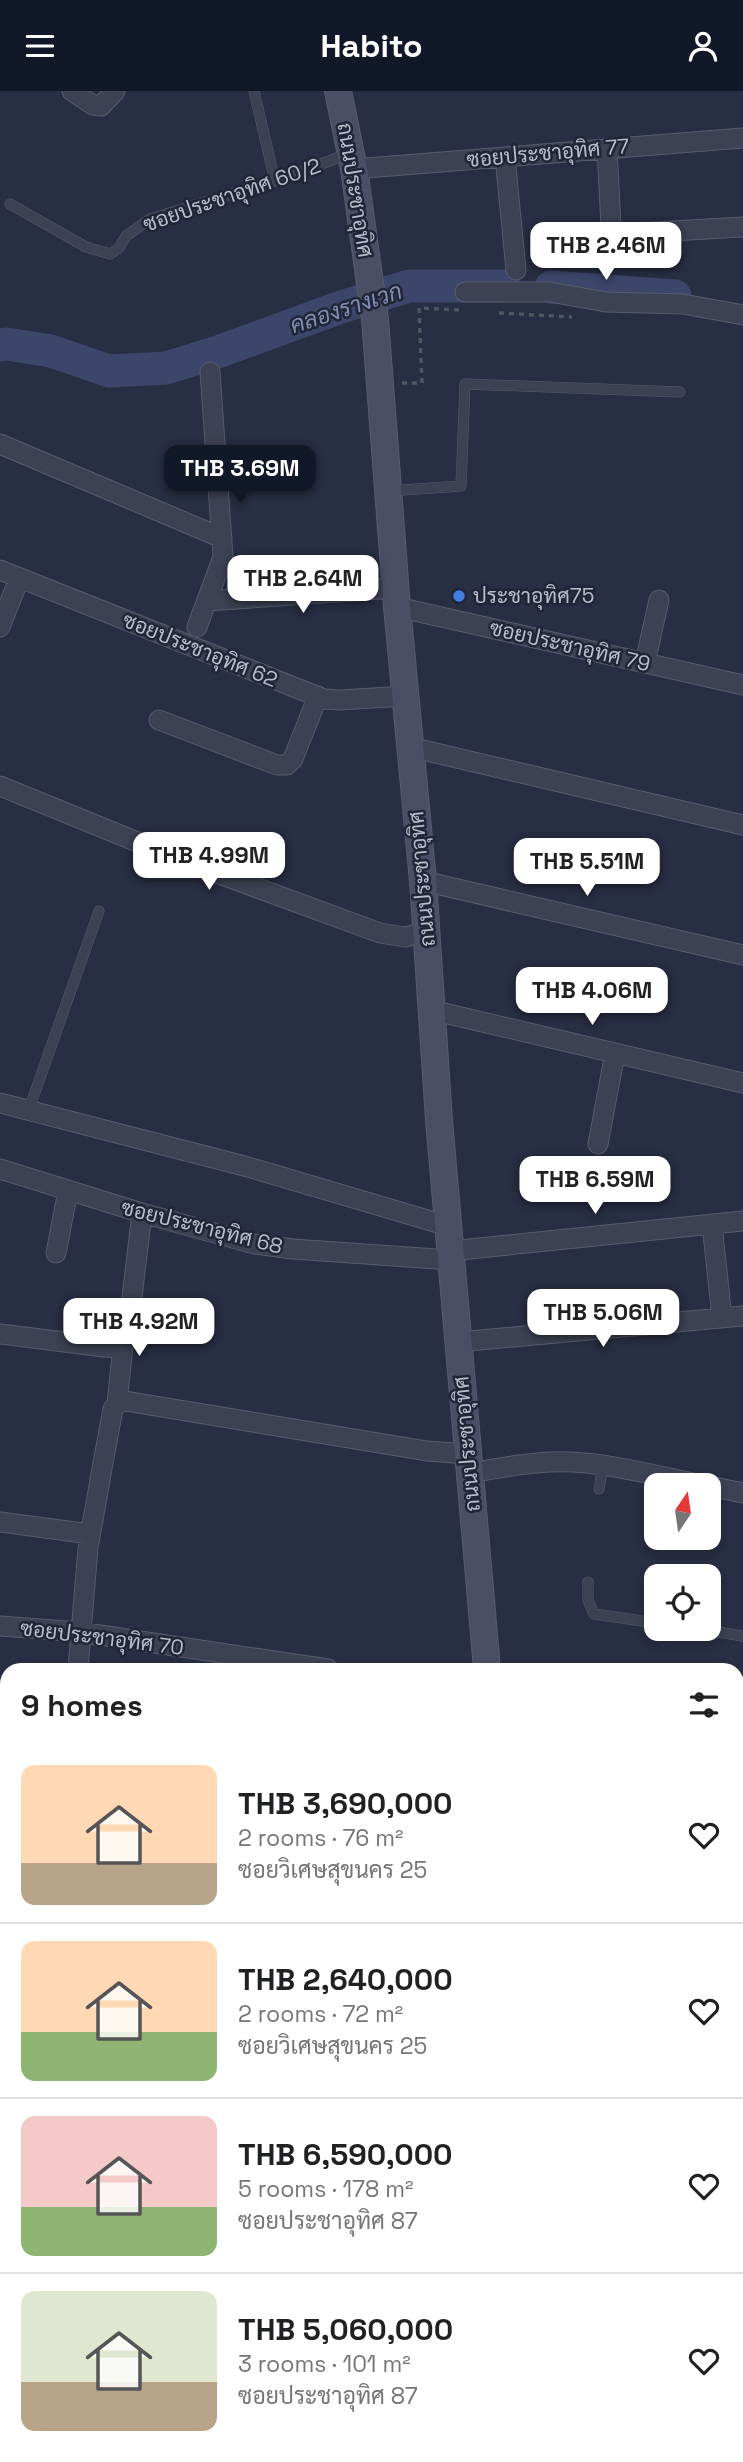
<!DOCTYPE html>
<meta charset="utf-8">
<style>
body{margin:0;font-family:"Space Grotesk",Sarabun,sans-serif;background:#f6f6f6;color:#202124;height:100vh;display:flex;flex-direction:column;font-size:26px;white-space:nowrap}
*{box-sizing:border-box;margin:0}
p{font-size:23px;color:#757577}
.icon{flex:none;width:38px;height:38px;fill:none;stroke:currentColor;stroke-width:2;stroke-linecap:round;stroke-linejoin:round}
.map{position:relative;flex:1;overflow:hidden}
.details{position:absolute;left:0px;top:1572px;width:744px;height:800px;display:flex;flex-direction:column;background:#fff;border-radius:21px 21px 0 0;box-shadow:0 4px 10px #0003}
.details>*{flex:none}
.needle{width:46px;rotate:13deg}
.fabs{position:absolute;left:644px;top:1382px;display:grid;gap:14px}
.fabs a{display:grid;place-items:center;width:77px;height:77px;border-radius:14px;background:#fff;box-shadow:0 4px 10px #0003;font-size:35px}
.price{position:absolute;translate:-50% -60px;padding:0 16px;border-radius:14px;background:#fff;color:#222;font-size:23px;line-height:46px;filter:drop-shadow(0 2px 4px #0008)}
.price::after{content:'';position:absolute;left:50%;top:42px;width:21px;height:16px;margin-left:-10px;background:inherit;clip-path:polygon(0 0,100% 0,50% 100%)}
.price.on{background:#111827;color:#fff}
ul{padding:0;list-style:none}
li{display:flex;align-items:center;gap:21px;height:175px;padding:0 21px}
li+li{border-top:2px solid #e0e0e0}
li span{display:grid;place-items:center;flex:none;width:196px;height:140px;border-radius:14px;color:#555}
li>.icon{margin-inline-start:auto}
span .icon{width:84px;height:84px;fill:#fffc;stroke-width:1}
li b{font-size:30px}
h2{display:flex;justify-content:space-between;align-items:center;height:84px;padding:0 21px;font-size:30px}
header{display:flex;justify-content:space-between;align-items:center;height:91px;padding:0 21px;background:#111827;color:#fff;font-size:32px;font-weight:700}
.map>svg:first-child{display:block}
.lines{fill:none;stroke-linecap:round;stroke-linejoin:round}
.river{stroke:#3c466a;stroke-width:33}
.lane-casing{stroke:#575c6d;stroke-width:11}
.street-casing{stroke:#575c6d;stroke-width:21}
.secondary-casing{stroke:#575c6d;stroke-width:28}
.path{stroke:#485960;stroke-width:3.5;stroke-dasharray:5 5;stroke-linecap:butt}
.lane{stroke:#3c4153;stroke-width:10}
.street{stroke:#3c4153;stroke-width:19}
.secondary{stroke:#4a4f66;stroke-width:26}
.shop-dot{fill:#3f7fe0;stroke:#212538;stroke-width:2.5}
.labels{text-anchor:middle;stroke-width:5;stroke-linejoin:round;paint-order:stroke}
.street-label{font-size:21px;fill:#b9bdcc;stroke:#212538}
.poi-label{font-size:21px;fill:#b9bdcc;stroke:#212538;text-anchor:start}
.water-label{font-size:23px;font-style:italic;fill:#818db2;stroke:#212538}
</style>
<header><svg class="icon" aria-label="menu" viewBox="0 0 24 24"><path d="M4 6h16M4 12h16M4 18h16"/></svg>Habito<svg class="icon" aria-label="person" viewBox="0 0 24 24"><circle cx="12" cy="8" r="4"/><path d="M4 21q1-7 8-7t8 7"/></svg></header>
<div class="map">
<svg width="743" height="2371" viewBox="0 0 743 2371">
<rect width="100%" height="100%" fill="#282e43"/>
<g class="lines">
<path class="river" d="M551,196L675,205
M0,254L7,253L51,260L109,280L166,277L215,262L341,216L409,195H504
M0,2329L7,2338
M29,2364L33,2371"/>
<defs>
<path id="lane" d="M254,0L275,90
M10,113L86,156L110,163L119,157L126,145L150,128L287,86L350,62
M388,400L461,395L465,293L680,301
M29,1018L99,820
M599,1398L603,1375
M588,1491V1509L594,1523L656,1532
M700,1538L743,1545
M737,1950L743,1947
M292,2371L311,2364"/>
<path id="street" d="M72,0L93,14L101,15L115,0
M607,57L611,136L619,143L743,136
M505,66L516,179
M354,78L743,47
M465,201H550L606,211L683,213L743,224
M0,353L222,447
M0,479L324,608L340,609L405,605
M207,510L395,497
M397,516L743,594
M0,536L19,488
M197,536L223,466L210,281
M645,572L659,509
M159,629L277,674H287L293,668L318,605
M410,656L743,734
M0,695L184,770L380,842L405,846L426,841
M423,790L743,864
M431,919L743,992
M0,1012L248,1076L448,1135
M598,1053L615,962
M0,1078L142,1122L254,1153L293,1158L451,1169
M712,1133L722,1227
M450,1160L743,1130
M56,1162L68,1100
M0,1243L104,1256C115,1257 121,1258 127,1248L142,1122
M458,1251L743,1225
M117,1313L123,1254
M470,1382C497,1377 524,1372 551,1371C602,1369 656,1385 707,1395
M709,1395L743,1402
M0,1431L90,1443
M0,1535L80,1541L328,1578
M78,1578L88,1457L103,1372L113,1318L117,1313L125,1310L427,1360L468,1363
M737,1628L743,1629
M0,1746L7,1745
M737,1774L743,1741
M0,1977L7,1975
M737,1978L743,1976
M737,2148L743,2146
M0,2158L7,2155
M0,2225L7,2222
M737,2301L743,2298"/>
<path id="secondary" d="M338,0L354,78L375,228L397,516L423,790L439,1029L487,1578
M552,2364L553,2371"/>
</defs>
<use href="#lane" class="lane-casing"/>
<use href="#street" class="street-casing"/>
<use href="#secondary" class="secondary-casing"/>
<path class="path" d="M499,222L572,226
M402,292H422L419,217L460,219
M0,2311L7,2320
M42,2364L45,2371"/>
<use href="#lane" class="lane"/>
<use href="#street" class="street"/>
<use href="#secondary" class="secondary"/>
</g>
<circle class="shop-dot" cx="459" cy="505" r="7"/>
<g class="labels">
<g class="street-label">
<text transform="translate(548 62) rotate(-5)" y="7">ซอยประชาอุทิศ 77</text>
<text transform="translate(355 99) rotate(81)" y="7">ถนนประชาอุทิศ</text>
<text transform="translate(232 104) rotate(-19)" y="7">ซอยประชาอุทิศ 60/2</text>
<text transform="translate(570 555) rotate(13)" y="7">ซอยประชาอุทิศ 79</text>
<text transform="translate(200 559) rotate(22)" y="7">ซอยประชาอุทิศ 62</text>
<text transform="translate(422 788) rotate(-95)" y="7">ถนนประชาอุทิศ</text>
<text transform="translate(202 1136) rotate(14)" y="7">ซอยประชาอุทิศ 68</text>
<text transform="translate(467 1353) rotate(-95)" y="7">ถนนประชาอุทิศ</text>
<text transform="translate(102 1547) rotate(7)" y="7">ซอยประชาอุทิศ 70</text>
</g>
<g class="poi-label">
<text x="473" y="512">ประชาอุทิศ75</text>
</g>
<g class="water-label">
<text transform="translate(346 217) rotate(-18)" y="8">คลองรางเวก</text>
</g>
</g>
</svg>
<div class="fabs">
<a><svg class="needle" viewBox="-14 -14 28 28"><path d="M0-13l5 13h-10z" fill="#e53935"/><path d="M0 13l5-13h-10z" fill="#757577"/></svg></a>
<a><svg class="icon" aria-label="locate" viewBox="0 0 24 24"><circle cx="12" cy="12" r="6"/><path d="M12 2v4M12 18v4M2 12h4M18 12h4"/></svg></a>
</div>
<b class="price" style="left:606px;top:191px">THB 2.46M</b>
<b class="price on" style="left:240px;top:414px">THB 3.69M</b>
<b class="price" style="left:303px;top:524px">THB 2.64M</b>
<b class="price" style="left:209px;top:801px">THB 4.99M</b>
<b class="price" style="left:587px;top:807px">THB 5.51M</b>
<b class="price" style="left:592px;top:936px">THB 4.06M</b>
<b class="price" style="left:595px;top:1125px">THB 6.59M</b>
<b class="price" style="left:603px;top:1258px">THB 5.06M</b>
<b class="price" style="left:139px;top:1267px">THB 4.92M</b>
<section class="details">
<h2>9 homes<svg class="icon" aria-label="filters" viewBox="0 0 24 24"><path d="M4 7h16M4 17h16"/><circle cx="9" cy="7" r="2"/><circle cx="15" cy="17" r="2"/></svg></h2>
<ul>
<li><span style="background:linear-gradient(#ffd9b3 70%,#b9a48a 0)"><svg class="icon" aria-label="home" viewBox="0 0 24 24"><path d="M3 11l9-7 9 7M6 9v11h12V9"/></svg></span><div><b>THB 3,690,000</b><p>2 rooms · 76 m²</p><p>ซอยวิเศษสุขนคร 25</p></div><svg class="icon" aria-label="heart" viewBox="0 0 24 24"><path d="M12 20l-8-8c-3-5 5-10 8-4 3-6 11-1 8 4z"/></svg></li>
<li><span style="background:linear-gradient(#ffd9b3 65%,#8fb573 0)"><svg class="icon" aria-label="home" viewBox="0 0 24 24"><path d="M3 11l9-7 9 7M6 9v11h12V9"/></svg></span><div><b>THB 2,640,000</b><p>2 rooms · 72 m²</p><p>ซอยวิเศษสุขนคร 25</p></div><svg class="icon" aria-label="heart" viewBox="0 0 24 24"><path d="M12 20l-8-8c-3-5 5-10 8-4 3-6 11-1 8 4z"/></svg></li>
<li><span style="background:linear-gradient(#f6c9c9 65%,#8fb573 0)"><svg class="icon" aria-label="home" viewBox="0 0 24 24"><path d="M3 11l9-7 9 7M6 9v11h12V9"/></svg></span><div><b>THB 6,590,000</b><p>5 rooms · 178 m²</p><p>ซอยประชาอุทิศ 87</p></div><svg class="icon" aria-label="heart" viewBox="0 0 24 24"><path d="M12 20l-8-8c-3-5 5-10 8-4 3-6 11-1 8 4z"/></svg></li>
<li><span style="background:linear-gradient(#dfe7d0 65%,#b9a48a 0)"><svg class="icon" aria-label="home" viewBox="0 0 24 24"><path d="M3 11l9-7 9 7M6 9v11h12V9"/></svg></span><div><b>THB 5,060,000</b><p>3 rooms · 101 m²</p><p>ซอยประชาอุทิศ 87</p></div><svg class="icon" aria-label="heart" viewBox="0 0 24 24"><path d="M12 20l-8-8c-3-5 5-10 8-4 3-6 11-1 8 4z"/></svg></li>
</ul>
</section>
</div>
